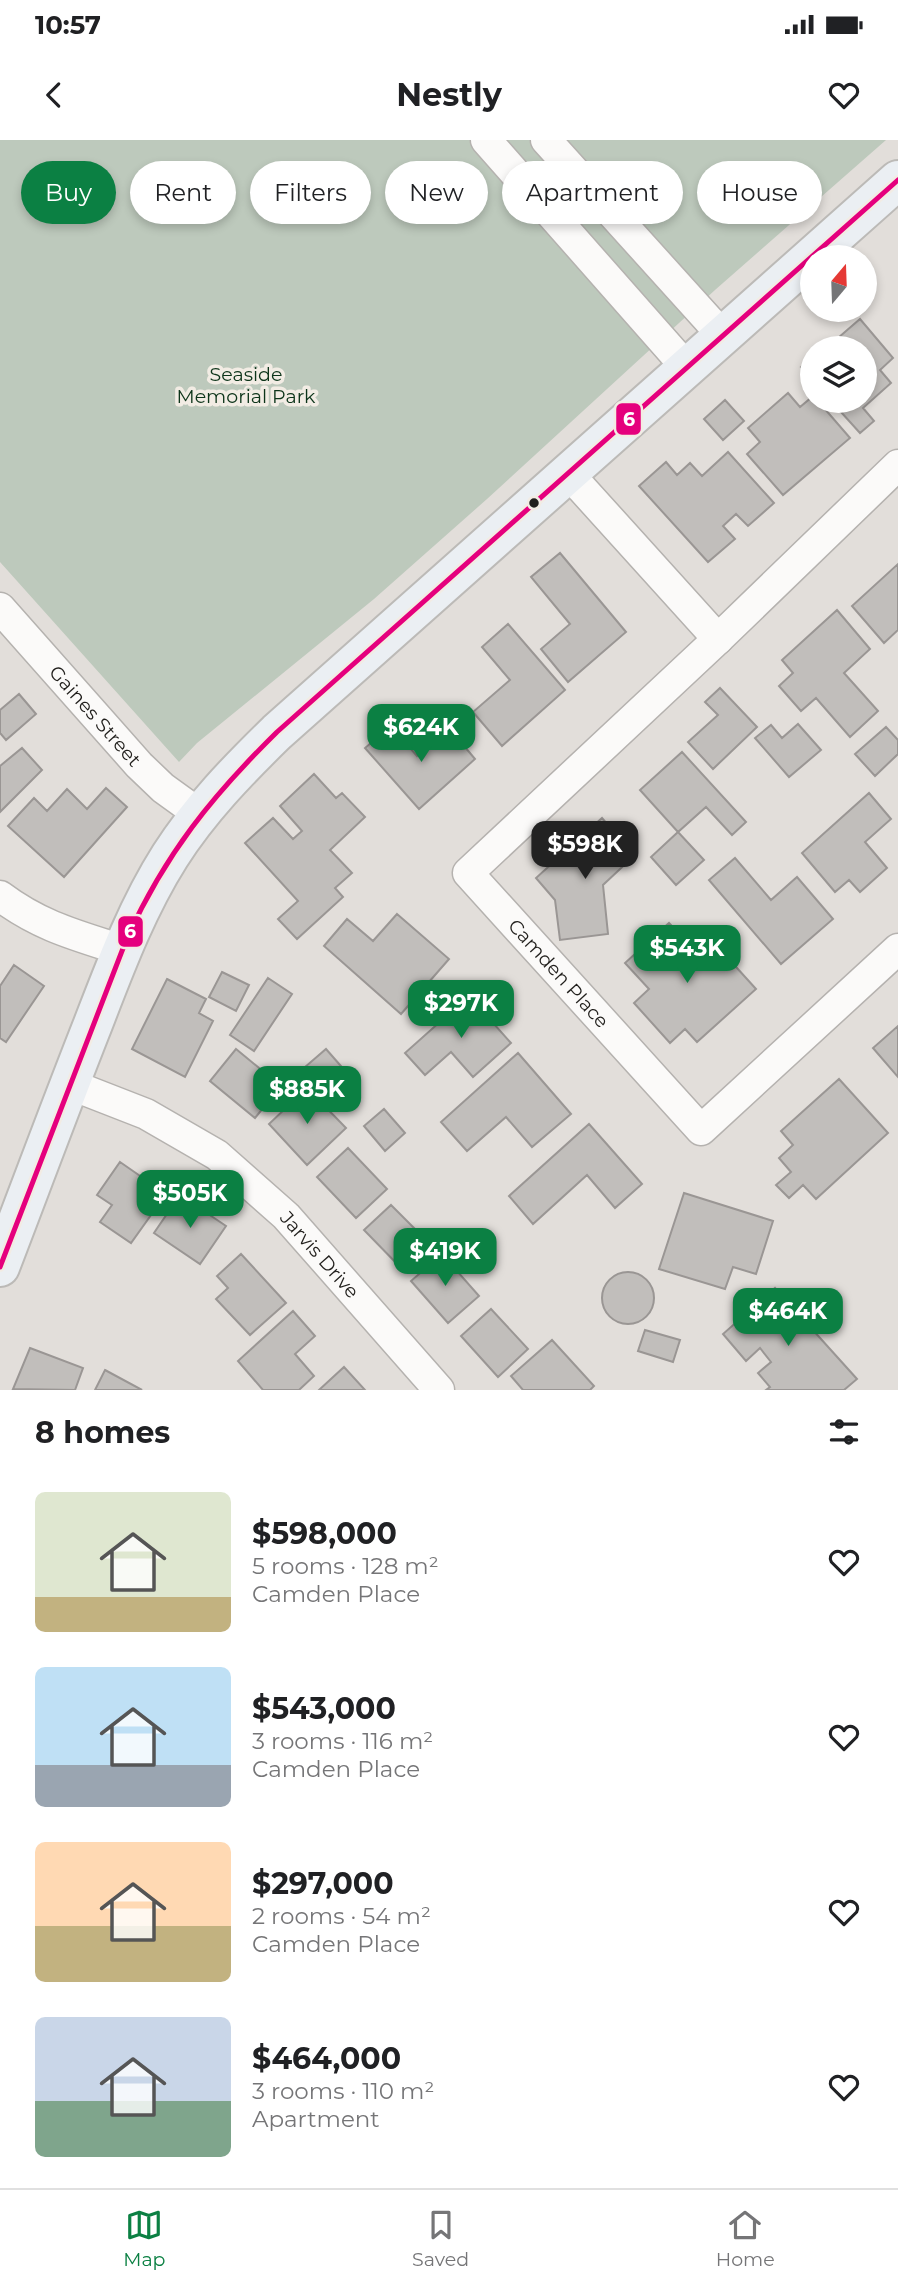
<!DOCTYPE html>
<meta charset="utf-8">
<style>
body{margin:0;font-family:Montserrat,sans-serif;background:#f2f2f2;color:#202124;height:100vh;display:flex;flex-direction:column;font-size:26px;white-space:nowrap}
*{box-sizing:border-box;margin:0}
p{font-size:23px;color:#757577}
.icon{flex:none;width:38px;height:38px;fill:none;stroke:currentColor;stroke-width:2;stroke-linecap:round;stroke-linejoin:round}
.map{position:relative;height:1250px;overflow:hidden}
.panel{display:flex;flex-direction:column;background:#fff;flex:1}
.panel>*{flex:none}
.guide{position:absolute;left:21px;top:21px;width:858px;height:63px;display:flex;gap:14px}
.needle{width:46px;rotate:19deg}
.fabs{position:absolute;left:800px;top:105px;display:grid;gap:14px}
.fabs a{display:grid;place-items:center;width:77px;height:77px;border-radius:50%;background:#fff;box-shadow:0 4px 10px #0003;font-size:35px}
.price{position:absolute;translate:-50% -60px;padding:0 16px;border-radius:14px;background:#0b8043;color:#fff;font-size:23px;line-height:46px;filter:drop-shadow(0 2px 4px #0008)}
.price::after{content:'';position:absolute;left:50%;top:42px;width:21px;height:16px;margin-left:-10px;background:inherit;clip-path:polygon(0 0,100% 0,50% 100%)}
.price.selected{background:#222;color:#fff}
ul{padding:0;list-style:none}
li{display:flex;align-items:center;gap:21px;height:175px;padding:0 35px}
li span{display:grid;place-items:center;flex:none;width:196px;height:140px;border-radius:10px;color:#555}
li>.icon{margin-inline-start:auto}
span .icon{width:84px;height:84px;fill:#fffc;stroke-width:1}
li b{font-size:30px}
h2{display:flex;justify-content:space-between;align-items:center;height:84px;padding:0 35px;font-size:30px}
.chip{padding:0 24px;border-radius:32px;background:#fff;box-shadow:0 4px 10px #0003;font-size:24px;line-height:63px}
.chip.selected{background:#0b8043;color:#fff}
.status{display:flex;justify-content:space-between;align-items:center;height:49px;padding:0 35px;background:#fff;direction:ltr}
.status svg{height:19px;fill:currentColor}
header{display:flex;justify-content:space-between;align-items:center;height:91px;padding:0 35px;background:#fff;font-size:32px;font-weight:700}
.tab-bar{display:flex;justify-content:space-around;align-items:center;height:98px;border-top:2px solid #e0e0e0;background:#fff;font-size:19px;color:#757577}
.tab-bar a{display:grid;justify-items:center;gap:4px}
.tab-bar .selected{color:#0b8043}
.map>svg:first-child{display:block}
.green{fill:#bdc9bc}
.building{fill:#c1bebb;stroke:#9a9694;stroke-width:2}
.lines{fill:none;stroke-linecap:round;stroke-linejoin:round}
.minor-casing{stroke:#b5b2af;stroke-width:33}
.major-casing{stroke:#bcbab7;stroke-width:42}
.minor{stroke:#fbfaf9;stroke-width:30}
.major{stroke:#ebeff3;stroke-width:38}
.bus-1-casing{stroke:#f2ece4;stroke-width:10}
.bus-1{stroke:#e5007d;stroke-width:5}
.bus-dot{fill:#211f1c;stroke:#f2ece4;stroke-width:2.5}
.labels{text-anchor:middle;stroke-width:7;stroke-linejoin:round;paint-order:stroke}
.park-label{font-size:19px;fill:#0c3419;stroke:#f2ece4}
.street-label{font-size:19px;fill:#211f1c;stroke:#f2ece4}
.line-badge{stroke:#f2ece4;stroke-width:2.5}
.badge-label{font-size:19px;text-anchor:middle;font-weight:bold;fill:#fff}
</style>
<div class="status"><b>10:57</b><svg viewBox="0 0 49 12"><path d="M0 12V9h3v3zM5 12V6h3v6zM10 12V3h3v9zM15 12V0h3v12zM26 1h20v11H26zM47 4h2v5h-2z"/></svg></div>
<header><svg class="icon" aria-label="back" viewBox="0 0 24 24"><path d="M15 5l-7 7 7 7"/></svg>Nestly<svg class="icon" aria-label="heart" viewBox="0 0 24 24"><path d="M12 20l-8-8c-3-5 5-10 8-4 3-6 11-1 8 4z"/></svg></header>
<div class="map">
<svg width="898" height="1250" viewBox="0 0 898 1250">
<rect width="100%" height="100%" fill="#e2deda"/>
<path class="green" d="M0,0H886L715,150L487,359L374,459L197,603L179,622L0,422Z"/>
<path class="building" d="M860,179L893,218L880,230L891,243L863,268L874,281L860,293L831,261H864V208H835L831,204Z
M812,217V239L801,227Z
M788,253L800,267L812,257V261H818L850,298L783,355L747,314L760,302L748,288Z
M725,260L744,281L723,300L704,279Z
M728,312L774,363L748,386L736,374L723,386L735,399L708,422L639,346L666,322L677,335L690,323L702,336Z
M560,413L626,492L568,542L541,509L570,484L531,437Z
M898,424V490L884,503L852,466Z
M837,470L870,509L844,533L878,571L850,597L816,558L801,571L779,546L793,533L782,520Z
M508,484L565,550L502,606L473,572L510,540L482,507Z
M720,548L757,587L713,629L688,602L718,575L705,562Z
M19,554L36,574L6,600L0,593V570Z
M798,584L821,610L789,637L755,598L771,585L782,598Z
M391,586L417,616L449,588L475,619L419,669L365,608Z
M886,587L898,600V614L875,636L855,614Z
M22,608L42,630L0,672V626Z
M682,612L746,682L732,695L706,667L678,692L640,650Z
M314,634L336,658L342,653L365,677L330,710L352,733L335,748L343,757L297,799L278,779L298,761L245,703L273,678L293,699L302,691L280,666Z
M106,648L127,667L64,737L8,686L34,658L47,671L67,649L87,669Z
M869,653L891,679L865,702L887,728L860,752L849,740L835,752L802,713Z
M602,678L634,716L603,745L608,794L560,800L555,760L536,738Z
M678,692L704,720L676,745L651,717Z
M735,718L771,760L797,737L833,779L781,824L709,740Z
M397,774L449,819L401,874L324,806L347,779L373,801Z
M669,783L693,809L708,796L756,849L697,902L685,889L670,903L634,863L649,849L625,823Z
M14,825L44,846L6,902L0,898V846Z
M222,832L249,845L236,871L209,857Z
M268,838L292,854L254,911L230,895Z
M167,839L206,859L199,873L213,881L185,937L132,909Z
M469,856L511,903L473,937L451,912L425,935L405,913Z
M898,886V937L873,908Z
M236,909L281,946L255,978L210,941Z
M326,909L347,933L326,951L305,927Z
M518,913L571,974L532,1007L506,977L467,1011L441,982Z
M839,939L888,993L816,1059L803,1045L789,1058L776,1045L791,1032L779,1018L793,1005L781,991Z
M307,948L346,988L307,1025L269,984Z
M384,969L405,993L385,1011L364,986Z
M589,984L642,1044L615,1068L587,1035L533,1084L509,1056Z
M348,1008L387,1049L356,1078L317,1037Z
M120,1022L166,1054L131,1103L100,1082L112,1065L97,1055Z
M684,1053L773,1081L756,1134L733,1127L725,1149L659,1129Z
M180,1055L226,1086L200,1124L154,1093Z
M391,1065L430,1104L403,1130L364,1090Z
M241,1114L286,1163L250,1195L216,1159L228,1148L217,1136Z
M442,1114L479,1156L448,1183L411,1141Z
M602 1158a26 26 0 1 1 52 0a26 26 0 1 1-52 0Z
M775,1148L857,1239L844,1250H766L770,1247L758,1233L771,1222L760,1208L746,1221L723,1194Z
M491,1169L528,1209L498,1237L461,1196Z
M293,1171L315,1196L295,1214L314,1236L299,1250H263L238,1221Z
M645,1190L680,1200L673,1222L638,1211Z
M552,1200L594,1246L590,1250H523L511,1236Z
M30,1208L83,1228L75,1250L13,1249Z
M344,1227L365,1250H319Z
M105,1230L142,1250H95Z"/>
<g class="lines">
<defs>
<g id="minor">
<path d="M486,0L687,228"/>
<path d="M546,0L723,196"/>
<path id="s1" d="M898,325L718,499L468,733L701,990L898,809"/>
<path d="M567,332L718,499"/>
<path id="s2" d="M0,468L139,625L163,648L199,674"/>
<path d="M0,756C40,786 75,795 122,810"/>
<path id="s3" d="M69,944L146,974L217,1015L286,1076L439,1250"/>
</g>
<path id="major" d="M0,1127C31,1046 61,965 93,884C115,827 137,768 170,716C200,669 238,630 277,592L898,40"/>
</defs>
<use href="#minor" class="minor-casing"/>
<use href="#major" class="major-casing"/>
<use href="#minor" class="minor"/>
<use href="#major" class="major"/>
<defs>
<path id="bus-1" d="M0,1127L127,798C166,713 211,657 277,592L898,40"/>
</defs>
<use href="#bus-1" class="bus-1-casing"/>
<use href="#bus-1" class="bus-1"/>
</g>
<circle class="bus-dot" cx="534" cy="363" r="6"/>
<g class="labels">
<g class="park-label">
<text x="246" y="241">Seaside<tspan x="246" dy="22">Memorial Park</tspan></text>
</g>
<g class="street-label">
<text dy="7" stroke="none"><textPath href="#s2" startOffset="144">Gaines Street</textPath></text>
<text dy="7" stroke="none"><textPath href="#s1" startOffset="728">Camden Place</textPath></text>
<text dy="7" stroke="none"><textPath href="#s3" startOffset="308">Jarvis Drive</textPath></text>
</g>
</g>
<g class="line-badge">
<rect x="615" y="262" width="27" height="34" rx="7" fill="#e5007d"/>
<rect x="117" y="775" width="27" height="33" rx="7" fill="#e5007d"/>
</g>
<g class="badge-label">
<text x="629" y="286">6</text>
<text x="130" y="798">6</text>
</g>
</svg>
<div class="fabs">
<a><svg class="needle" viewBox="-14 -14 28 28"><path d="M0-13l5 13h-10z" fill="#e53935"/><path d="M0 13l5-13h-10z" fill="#757577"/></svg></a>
<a><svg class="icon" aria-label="layers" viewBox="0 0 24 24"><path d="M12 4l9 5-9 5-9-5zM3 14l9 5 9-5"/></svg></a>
</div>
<b class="price" style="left:421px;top:624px">$624K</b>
<b class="price selected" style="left:585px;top:741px">$598K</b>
<b class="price" style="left:687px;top:845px">$543K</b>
<b class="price" style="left:461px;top:900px">$297K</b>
<b class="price" style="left:307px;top:986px">$885K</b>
<b class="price" style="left:190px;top:1090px">$505K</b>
<b class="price" style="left:445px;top:1148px">$419K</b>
<b class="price" style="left:788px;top:1208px">$464K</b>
<div class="guide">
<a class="chip selected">Buy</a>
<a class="chip">Rent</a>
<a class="chip">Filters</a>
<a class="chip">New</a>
<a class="chip">Apartment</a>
<a class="chip">House</a>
</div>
</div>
<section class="panel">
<h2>8 homes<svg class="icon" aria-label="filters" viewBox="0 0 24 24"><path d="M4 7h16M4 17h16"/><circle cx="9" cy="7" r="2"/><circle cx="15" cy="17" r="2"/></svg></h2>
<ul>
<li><span style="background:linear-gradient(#dfe7d0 75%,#c2b280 0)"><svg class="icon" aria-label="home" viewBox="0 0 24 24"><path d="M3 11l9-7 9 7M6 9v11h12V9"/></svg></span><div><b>$598,000</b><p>5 rooms · 128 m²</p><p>Camden Place</p></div><svg class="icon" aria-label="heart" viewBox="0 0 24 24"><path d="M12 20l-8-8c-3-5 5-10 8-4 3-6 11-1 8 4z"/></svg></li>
<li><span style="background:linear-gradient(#bfe0f5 70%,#9aa5b1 0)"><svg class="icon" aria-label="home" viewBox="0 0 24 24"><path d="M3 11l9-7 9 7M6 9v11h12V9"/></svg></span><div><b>$543,000</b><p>3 rooms · 116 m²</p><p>Camden Place</p></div><svg class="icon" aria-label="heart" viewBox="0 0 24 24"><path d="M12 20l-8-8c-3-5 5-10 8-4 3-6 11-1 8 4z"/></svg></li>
<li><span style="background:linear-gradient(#ffd9b3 60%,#c2b280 0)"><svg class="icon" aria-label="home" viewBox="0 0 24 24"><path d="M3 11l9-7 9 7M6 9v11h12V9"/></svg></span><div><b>$297,000</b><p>2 rooms · 54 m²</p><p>Camden Place</p></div><svg class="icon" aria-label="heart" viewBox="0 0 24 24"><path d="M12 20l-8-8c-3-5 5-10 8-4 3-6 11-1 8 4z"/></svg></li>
<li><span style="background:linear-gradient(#c9d6e8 60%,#7fa58c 0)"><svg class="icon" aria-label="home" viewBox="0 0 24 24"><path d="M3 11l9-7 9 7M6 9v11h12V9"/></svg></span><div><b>$464,000</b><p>3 rooms · 110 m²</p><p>Apartment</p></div><svg class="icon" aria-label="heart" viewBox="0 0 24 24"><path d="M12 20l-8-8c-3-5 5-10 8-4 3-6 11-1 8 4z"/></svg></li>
</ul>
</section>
<nav class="tab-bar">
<a class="selected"><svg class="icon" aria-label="map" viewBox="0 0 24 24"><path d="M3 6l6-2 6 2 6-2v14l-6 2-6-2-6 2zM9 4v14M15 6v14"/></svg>Map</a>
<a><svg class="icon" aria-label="saved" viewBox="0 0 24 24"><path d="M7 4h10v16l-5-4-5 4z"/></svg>Saved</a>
<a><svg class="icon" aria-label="home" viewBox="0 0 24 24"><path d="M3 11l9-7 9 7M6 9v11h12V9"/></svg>Home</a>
</nav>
